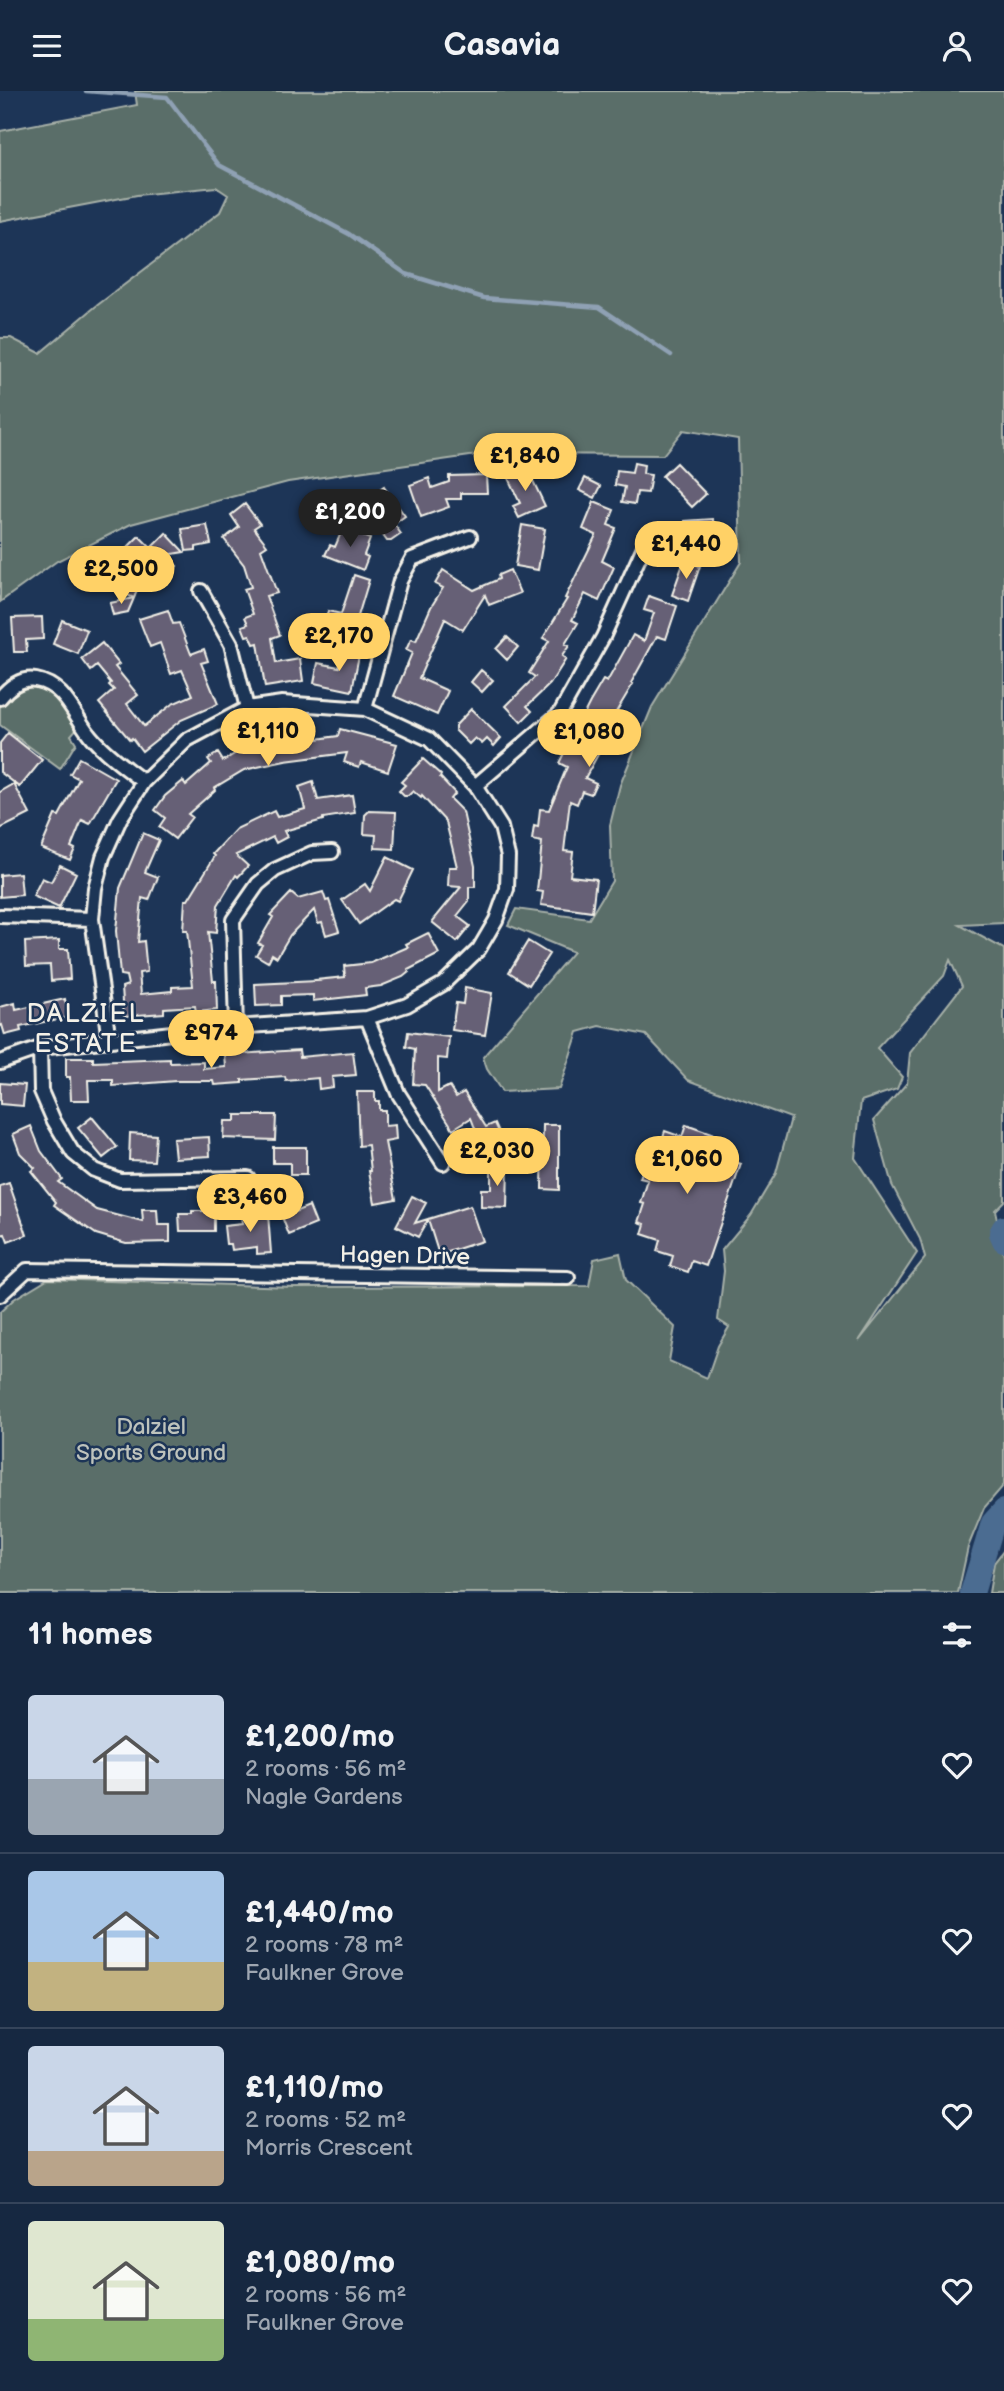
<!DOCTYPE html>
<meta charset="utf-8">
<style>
body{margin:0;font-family:"Balsamiq Sans",sans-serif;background:#1f3048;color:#f1f3f6;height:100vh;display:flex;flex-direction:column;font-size:26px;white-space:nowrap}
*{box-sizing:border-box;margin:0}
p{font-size:23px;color:#9ea6b1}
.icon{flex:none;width:38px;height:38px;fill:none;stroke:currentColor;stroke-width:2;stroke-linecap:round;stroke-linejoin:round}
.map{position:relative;height:1502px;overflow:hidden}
.side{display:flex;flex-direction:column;background:#162841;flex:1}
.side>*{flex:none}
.price{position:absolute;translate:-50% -60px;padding:0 16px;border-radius:24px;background:#ffd166;color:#111;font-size:23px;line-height:46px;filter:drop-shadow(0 2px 4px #0008)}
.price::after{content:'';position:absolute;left:50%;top:42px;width:21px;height:16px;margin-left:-10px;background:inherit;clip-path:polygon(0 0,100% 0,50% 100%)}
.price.on{background:#222;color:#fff}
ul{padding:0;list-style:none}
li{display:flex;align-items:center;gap:21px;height:175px;padding:0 28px}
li+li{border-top:2px solid #35445a}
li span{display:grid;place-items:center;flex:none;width:196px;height:140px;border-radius:7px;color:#555}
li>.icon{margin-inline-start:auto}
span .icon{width:84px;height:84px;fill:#fffc;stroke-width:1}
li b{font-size:30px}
h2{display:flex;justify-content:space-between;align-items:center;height:84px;padding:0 28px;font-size:30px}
header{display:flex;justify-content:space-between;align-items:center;height:91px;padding:0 28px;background:#162841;font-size:32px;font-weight:700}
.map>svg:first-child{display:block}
.green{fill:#5a6e69;stroke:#a7b0a8;stroke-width:2;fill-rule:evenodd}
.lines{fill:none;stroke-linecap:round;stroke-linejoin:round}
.stream{stroke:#8fa1b4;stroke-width:4.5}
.river{stroke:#4c6c91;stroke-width:24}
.building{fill:#666176;stroke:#f4f1e8;stroke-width:2}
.minor-casing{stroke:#f4f1e8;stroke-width:18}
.minor{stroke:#1d3557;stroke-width:12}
.labels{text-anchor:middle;stroke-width:5;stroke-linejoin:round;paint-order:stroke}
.street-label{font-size:23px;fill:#f4f1e8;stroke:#1d3557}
.park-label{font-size:23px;fill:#bec3bc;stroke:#1d3557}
.quarter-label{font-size:26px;letter-spacing:2px;fill:#f4f1e8;stroke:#1d3557}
</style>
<header><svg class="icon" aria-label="menu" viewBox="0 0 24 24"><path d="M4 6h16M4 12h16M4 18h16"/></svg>Casavia<svg class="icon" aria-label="person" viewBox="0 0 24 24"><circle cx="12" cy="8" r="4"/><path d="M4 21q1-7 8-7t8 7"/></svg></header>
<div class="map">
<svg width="1004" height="1502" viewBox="0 0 1004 1502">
<rect width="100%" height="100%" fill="#1d3557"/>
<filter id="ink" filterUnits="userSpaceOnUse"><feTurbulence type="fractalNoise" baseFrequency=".0143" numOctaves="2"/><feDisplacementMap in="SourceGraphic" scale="14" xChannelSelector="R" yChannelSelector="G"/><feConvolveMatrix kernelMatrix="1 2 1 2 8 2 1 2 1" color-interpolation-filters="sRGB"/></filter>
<g filter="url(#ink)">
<path class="green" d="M135,0H1004V832L960,834L1004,858V1110L995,1119L1004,1164V1394L984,1417L968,1456L958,1502H0V1221L14,1208L47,1188L295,1196L589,1195L594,1168L620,1162L626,1189L675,1236L669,1270L707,1287L718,1255L729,1236L718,1229L724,1180L722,1159L751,1124L776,1082L791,1027L688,989L646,944L600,935L578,941L559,998L502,1001L487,978L483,966L573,861L508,834L516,818L589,828L612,790L610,734L620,694L652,616L741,471L738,348L683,339L663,364L484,363L288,391L131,433L57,470L0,511V247H11L40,262L95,216L220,121L228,104L216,96L137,104L0,130V40L137,14ZM950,869L962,895L910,962L907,992L874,1029L892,1094L920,1148L925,1167L859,1250L917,1162L855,1067L861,1010L897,998L902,986L877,957L944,885Z
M29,593C59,597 63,612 79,635L71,644L76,652L60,678L0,634V610L11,600Z
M1004,1459V1502H989L994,1472Z"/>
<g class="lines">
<path class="stream" d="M86,0L167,6L219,74L349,143L406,183L484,207L599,216L671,264"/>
<path class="river" d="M1004,1137L1001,1142L1004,1149
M972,1502L993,1432L1004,1420"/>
</g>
<path class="building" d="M634,372L644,374L643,383L651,384L648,402L637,401L635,413L622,411L625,396L615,394L617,380L632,382Z
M676,372L706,403L692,416L662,385Z
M526,375L545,415L519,427L513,415L520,412L507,385Z
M486,384L487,402H461V408H446L449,416L421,426L410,394L429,387L432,397L449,391V385Z
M585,387L601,395L595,407L579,399Z
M384,396L405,425L394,433L401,443L391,450H387L360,413Z
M594,411L614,419L608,434L616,437L602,470L614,476L599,510L585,503L572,529L578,532L565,553L569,555L562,565L566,568L550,593L527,615L532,620L521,631L506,615L535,586L529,582L549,550L543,547L567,508L565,507L596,444L583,438Z
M245,413L260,433L254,437L267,454L261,458L277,502L266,505L280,544L272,547L276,572L300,568L303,590L265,596L258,552L254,553L250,544L246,545L242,535L248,533L245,526L253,523L244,498L251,496L244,474L224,448L239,436L231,424Z
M713,428L716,465L701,467L699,449H693L692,443H686L685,430Z
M207,434L211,453L196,456V459L186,460L182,438Z
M522,434L545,438L538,479L515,475Z
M343,437L370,448L364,464L368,466L363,479L325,464L330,454L335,456Z
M166,442L184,461L166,464L177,475L168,485L162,479L150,491L147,498L139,495L134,507L107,495L113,482L90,472L95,458L117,467L139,445L151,457Z
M684,470L700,475L688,510L672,504Z
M443,479L474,499L499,488L498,484L510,479L520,502L489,514L485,504L463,539L445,528L419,587L448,600L437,624L394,605L412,562L406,559L411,548L416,550L431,516L443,497L435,493Z
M354,484L369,489L349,555L321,547L328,520L341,523Z
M649,505L677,515L666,548L657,545L631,592L633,593L610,631L614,633L611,639L616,643L606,661L601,658L585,687L596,692L591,703L582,700L577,713L570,710L564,760L573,761L570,785L596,788L592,821L541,814L543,801L537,800L542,751L532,749L534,735L538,736L540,718L549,719L567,676L559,672L590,611L603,589L607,591L633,544L644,550L654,522L644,519Z
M134,507L128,521L113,524L110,512Z
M168,519L173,533L179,532L191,563L204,558L208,570L201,572L218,613L181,629L142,660L132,647L130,649L99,612L114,599L109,594L111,592L97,575L91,580L82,568L102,552L119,573L115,576L138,604L127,613L144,635L172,613L193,604L182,579L171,583L160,552L150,556L139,528Z
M42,526L43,548L26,549L27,561H14L12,527Z
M62,529L87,539L78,563L53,553Z
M507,546L518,556L507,569L496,558Z
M342,560L359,564L352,600L314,592L318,572L339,576Z
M481,579L493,589L482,601L471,591Z
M471,618L501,647L494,655L487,648L482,653L475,647L469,653L455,639V635Z
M340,638L397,653L388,680L361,671L359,676L344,671L347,662L285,670L244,679L214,697L215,699L188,723L192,726L175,748L159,736L165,727L155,719L165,705L183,690L186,694L211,672L208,668L218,662L223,670L249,654L247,646L262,643L265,655L296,649L295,640L308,639L309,649L338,645Z
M8,642L42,669L20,696L0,681V652Z
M79,667L116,688L90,733L82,729L71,756L75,758L70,769L41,757L55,724L59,725L79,688L70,683Z
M423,668L441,684L440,686L455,702L450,708L463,721L475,775V796H469V810L457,825L470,835L457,851L432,831L461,796L448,795L449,776H457L446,731L422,705L421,707L413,700L408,705H404L399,700L405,694L401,691Z
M313,691L318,709L352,704L355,722L323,727V729L284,740L287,746L276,752L273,746L236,764L248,775L238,786L236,784L218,814L216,842L208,841L213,890H216L217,919L196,921L195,915L164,917V922L124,925L122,896L128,894L126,885L120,884L116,840L120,797L143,742L159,749L145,781L158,786L149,809L142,807L138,851L144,850L147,881L139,882L141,903L172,900V896L193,895L187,840H183L185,809H188L215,765L213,763L236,738L274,720L277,726L305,718L299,696Z
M14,693L30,723L0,738V701Z
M369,720L396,721L394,758L375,757L376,744L364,743L365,724Z
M387,766L413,779L398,810L394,808L359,833L342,809L365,793L370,800Z
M60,774L76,782L59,817L33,805L42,787L51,791Z
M20,782L22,804L0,806V784Z
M323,801L326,810L329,809L339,840L326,844L322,831L318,832L314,819L290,844L277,866L272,863L268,871L256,864L262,854L258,852L273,826L270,824L291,802L298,808Z
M428,842L439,863L408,879L409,881L403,886L381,895L365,897L366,904L313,910V904L281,905V914L256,915L255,893L318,890L316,889L345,886L344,875L371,872L408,856L406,853Z
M59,849V858H68L70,888L51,890L50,874L26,875L25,851Z
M528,850L549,863L529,894L509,881Z
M465,897L492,902L485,944L452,939L456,912L463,913Z
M65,908L68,926L20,936L21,940L5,944L2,934L0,935V916L15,912L16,919Z
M408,941L449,946L447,968L438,967V1001L449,995L456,1006L464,1001L486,1036L495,1032L503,1050L483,1058L471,1027L453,1038L425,994L413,993L415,958L406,956Z
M299,959L300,966L353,961L356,984L332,986L333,996L319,998L318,987L286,990L285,986L242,989V992L215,994L214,990H176L113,995V989H88L89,1009H71L70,986H66V967H93V971L170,968V972L204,971V978L226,976L225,964Z
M0,992L25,994L23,1015L0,1013Z
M357,1001H375V1010H379V1019H385V1035L395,1034L396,1049L385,1051L396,1108L375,1112L369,1080H371L368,1054L359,1055Z
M235,1024H276L275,1049L223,1047L224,1030H235Z
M92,1026L117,1056L103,1067L78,1037Z
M543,1034H559V1099L542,1098Z
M686,1034L720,1046L714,1064L741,1073L706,1175L692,1170L688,1181L670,1175L673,1165L657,1160L660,1149L642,1143L645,1133L639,1131L645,1113L641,1112L648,1089L640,1087L644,1075L652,1078L665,1040L682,1046Z
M31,1035L41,1060L62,1088L58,1091L97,1119L143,1131L142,1119H157L158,1134H170V1151L126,1152L96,1143L54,1114L56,1111L31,1080L35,1077L20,1062L13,1043Z
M130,1042L156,1044L154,1070L129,1069Z
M209,1046L210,1065L175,1067L173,1048Z
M273,1056H306V1084H290V1072H273Z
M491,1072L508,1073L507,1117L481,1116V1098H491Z
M9,1092L27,1144L8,1151L5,1143L0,1144V1095Z
M283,1101L292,1122L309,1115L316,1133L289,1144L274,1105Z
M412,1105L426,1112L415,1132L470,1115L482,1150L439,1164L428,1129L418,1146L396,1135Z
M192,1120H214V1140H180L179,1123H192Z
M268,1123L271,1162L257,1163V1156L232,1159L231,1153H226L224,1135L242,1133L241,1125Z"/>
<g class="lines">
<defs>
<path id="minor" d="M201,500L231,553L247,617
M0,607C9,596 21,586 36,589C68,595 74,628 94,649C108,665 127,678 144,691
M365,618L400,490L412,468L470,446
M475,695L560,622L603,546L647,449
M0,825L92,828
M367,927L398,1002L443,1072
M236,937L233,829L258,793L275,779L312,762L332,761
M40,957L41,1000L54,1030L73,1062L94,1079L120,1089L248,1087
M0,971L40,957L207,938L367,927L407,914L443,893L479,858L496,829L507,798L508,765L501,736L475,695L429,648L365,618L282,612L247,617L187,649L144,691L120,728L103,766L95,797L92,828L109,949
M0,1204L27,1179L568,1187"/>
</defs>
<use href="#minor" class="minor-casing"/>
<use href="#minor" class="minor"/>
</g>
</g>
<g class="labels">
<g class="street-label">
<text transform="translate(405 1164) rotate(1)" y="8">Hagen Drive</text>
</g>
<g class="park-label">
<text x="151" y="1343">Dalziel<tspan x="151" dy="26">Sports Ground</tspan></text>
</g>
<g class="quarter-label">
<text x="86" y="931">DALZIEL<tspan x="86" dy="30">ESTATE</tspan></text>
</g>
</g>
</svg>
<b class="price" style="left:525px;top:402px">£1,840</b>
<b class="price on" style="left:350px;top:458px">£1,200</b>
<b class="price" style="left:686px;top:490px">£1,440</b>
<b class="price" style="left:121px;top:515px">£2,500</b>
<b class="price" style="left:339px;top:582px">£2,170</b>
<b class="price" style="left:268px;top:677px">£1,110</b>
<b class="price" style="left:589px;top:678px">£1,080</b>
<b class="price" style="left:211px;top:979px">£974</b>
<b class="price" style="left:497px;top:1097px">£2,030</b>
<b class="price" style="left:687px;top:1105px">£1,060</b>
<b class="price" style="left:250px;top:1143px">£3,460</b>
</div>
<section class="side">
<h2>11 homes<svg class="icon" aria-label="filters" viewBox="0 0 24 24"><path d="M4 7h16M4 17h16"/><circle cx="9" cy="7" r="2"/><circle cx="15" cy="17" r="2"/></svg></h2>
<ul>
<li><span style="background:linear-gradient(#c9d6e8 60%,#9aa5b1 0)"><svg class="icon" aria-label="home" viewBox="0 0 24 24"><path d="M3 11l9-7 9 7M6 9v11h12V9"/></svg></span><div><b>£1,200/mo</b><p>2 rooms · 56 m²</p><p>Nagle Gardens</p></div><svg class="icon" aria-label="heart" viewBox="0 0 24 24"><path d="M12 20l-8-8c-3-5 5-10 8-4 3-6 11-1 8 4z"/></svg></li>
<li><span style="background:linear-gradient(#a9c7e8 65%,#c2b280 0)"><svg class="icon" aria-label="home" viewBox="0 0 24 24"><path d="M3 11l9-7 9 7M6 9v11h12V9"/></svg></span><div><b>£1,440/mo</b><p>2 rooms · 78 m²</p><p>Faulkner Grove</p></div><svg class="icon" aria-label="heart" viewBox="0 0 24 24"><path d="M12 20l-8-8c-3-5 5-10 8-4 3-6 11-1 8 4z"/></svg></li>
<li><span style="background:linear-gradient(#c9d6e8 75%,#b9a48a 0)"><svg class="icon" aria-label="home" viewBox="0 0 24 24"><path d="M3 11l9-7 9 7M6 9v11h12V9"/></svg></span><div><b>£1,110/mo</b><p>2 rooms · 52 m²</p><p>Morris Crescent</p></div><svg class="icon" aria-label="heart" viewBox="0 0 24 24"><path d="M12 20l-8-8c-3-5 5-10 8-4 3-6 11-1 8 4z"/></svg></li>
<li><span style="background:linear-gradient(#dfe7d0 70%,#8fb573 0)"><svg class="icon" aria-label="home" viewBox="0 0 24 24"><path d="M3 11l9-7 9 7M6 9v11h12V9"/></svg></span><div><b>£1,080/mo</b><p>2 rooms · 56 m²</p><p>Faulkner Grove</p></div><svg class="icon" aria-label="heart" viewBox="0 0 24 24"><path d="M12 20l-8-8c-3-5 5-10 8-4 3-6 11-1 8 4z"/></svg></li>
</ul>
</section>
